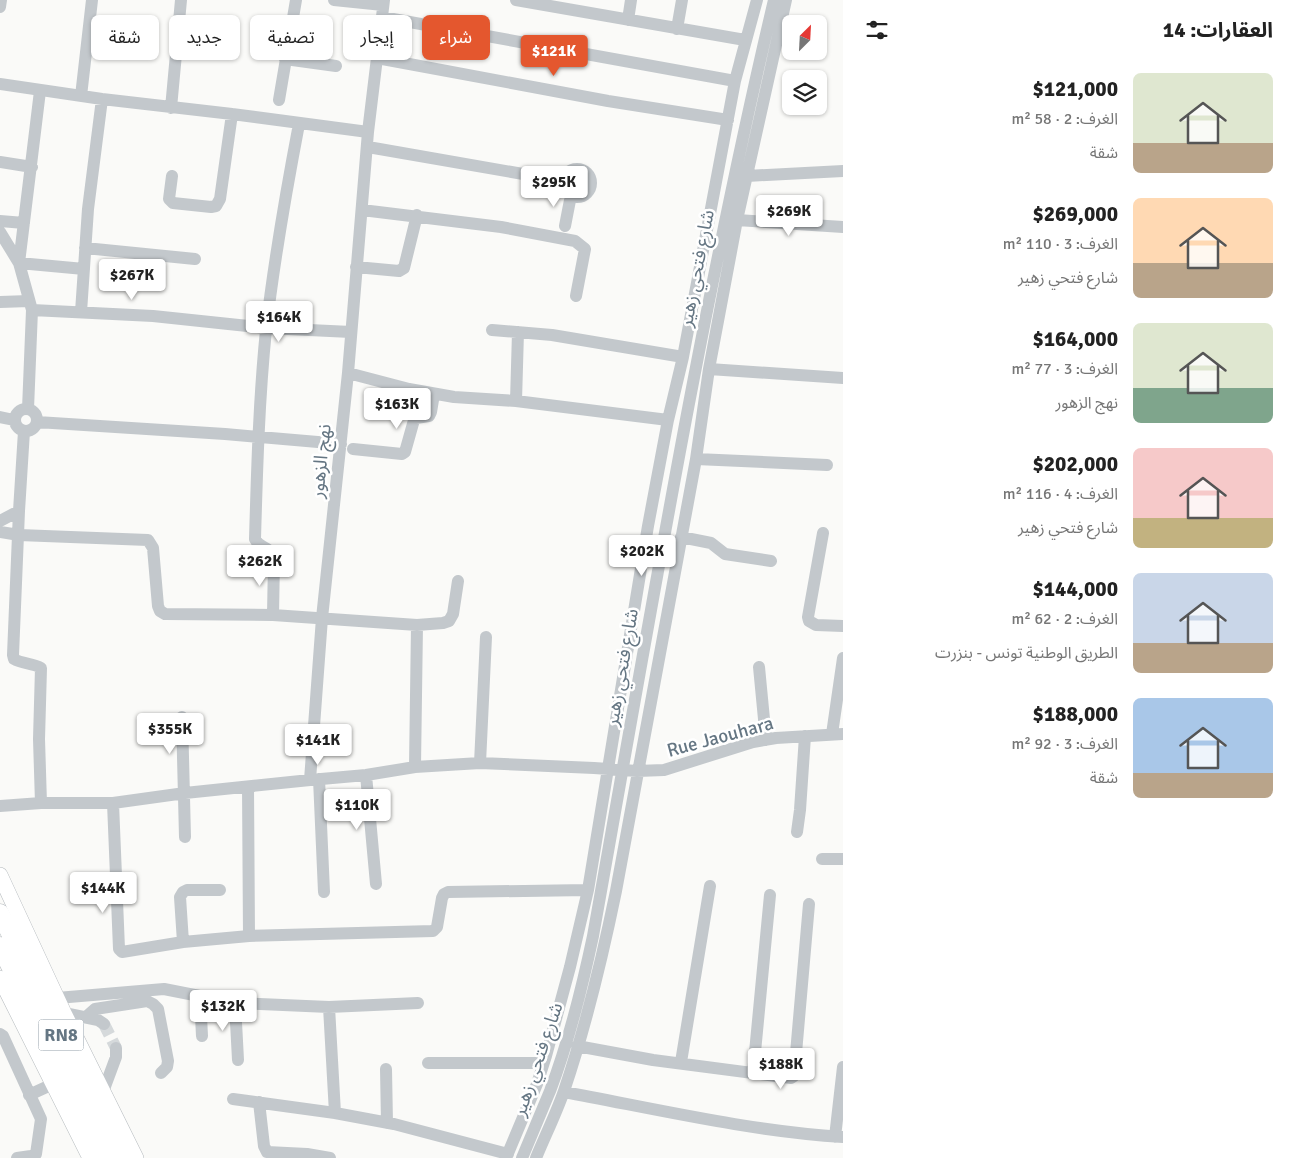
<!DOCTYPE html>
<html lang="ar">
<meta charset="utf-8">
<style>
body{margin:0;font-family:Signika,"Noto Sans Arabic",sans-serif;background:#f6f6f6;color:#222;direction:rtl;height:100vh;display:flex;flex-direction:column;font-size:19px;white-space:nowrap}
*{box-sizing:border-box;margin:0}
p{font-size:16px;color:#767676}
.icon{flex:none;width:28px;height:28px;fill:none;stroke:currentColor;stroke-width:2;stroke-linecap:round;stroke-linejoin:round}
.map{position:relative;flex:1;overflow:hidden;direction:ltr}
.side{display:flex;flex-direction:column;background:#fff;width:450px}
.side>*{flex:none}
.guide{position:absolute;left:15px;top:15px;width:475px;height:45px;direction:rtl;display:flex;gap:10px}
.needle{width:32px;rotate:24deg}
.tools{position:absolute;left:782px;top:15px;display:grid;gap:10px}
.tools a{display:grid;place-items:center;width:45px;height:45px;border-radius:8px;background:#fff;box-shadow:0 1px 4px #0004;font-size:25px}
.price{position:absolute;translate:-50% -42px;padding:0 11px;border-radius:5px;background:#fff;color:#222;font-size:16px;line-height:32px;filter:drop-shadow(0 1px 2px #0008)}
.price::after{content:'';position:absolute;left:50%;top:30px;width:15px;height:11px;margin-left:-8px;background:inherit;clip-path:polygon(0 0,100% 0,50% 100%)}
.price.active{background:#e4572e;color:#fff}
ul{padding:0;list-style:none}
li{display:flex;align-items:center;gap:15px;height:125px;padding:0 20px}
li span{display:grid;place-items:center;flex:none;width:140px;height:100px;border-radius:8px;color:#555}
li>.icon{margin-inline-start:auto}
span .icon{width:60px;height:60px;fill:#fffc;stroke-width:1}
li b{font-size:21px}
h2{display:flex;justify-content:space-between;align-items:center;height:60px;padding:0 20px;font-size:21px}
.pill{padding:0 18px;border-radius:8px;background:#fff;box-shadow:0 1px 4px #0004;font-size:18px;line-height:45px}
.pill.active{background:#e4572e;color:#fff}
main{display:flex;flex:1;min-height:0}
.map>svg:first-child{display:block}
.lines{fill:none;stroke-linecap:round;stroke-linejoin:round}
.minor-tunnel{stroke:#d5d9db;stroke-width:12;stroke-dasharray:12 6;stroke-linecap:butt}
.major-casing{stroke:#b5babe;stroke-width:16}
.highway-casing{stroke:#b4b9bd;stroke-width:19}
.minor{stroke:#c3c8cc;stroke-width:12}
.major{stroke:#fff;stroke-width:15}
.highway{stroke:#fff;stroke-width:18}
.labels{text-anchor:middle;stroke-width:5;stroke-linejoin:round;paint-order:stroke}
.shield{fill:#fff;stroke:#939fa8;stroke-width:1}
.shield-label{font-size:18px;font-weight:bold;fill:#657683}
.street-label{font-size:19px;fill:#657683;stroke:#fff}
</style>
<main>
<section class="side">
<h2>العقارات: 14<svg class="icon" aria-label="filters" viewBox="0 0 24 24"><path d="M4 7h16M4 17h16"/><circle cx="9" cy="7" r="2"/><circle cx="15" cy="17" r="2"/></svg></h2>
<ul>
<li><span style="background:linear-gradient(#dfe7d0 70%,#b9a48a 0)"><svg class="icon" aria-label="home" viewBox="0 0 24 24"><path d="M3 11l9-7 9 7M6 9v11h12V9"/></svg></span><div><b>$121,000</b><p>الغرف: 2 · 58 m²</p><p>شقة</p></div></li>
<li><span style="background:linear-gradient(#ffd9b3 65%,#b9a48a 0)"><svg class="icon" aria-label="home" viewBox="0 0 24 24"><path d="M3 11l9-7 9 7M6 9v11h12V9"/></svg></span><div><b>$269,000</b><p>الغرف: 3 · 110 m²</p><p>شارع فتحي زهير</p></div></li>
<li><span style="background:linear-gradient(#dfe7d0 65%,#7fa58c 0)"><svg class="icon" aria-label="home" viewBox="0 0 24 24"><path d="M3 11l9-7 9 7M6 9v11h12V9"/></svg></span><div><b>$164,000</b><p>الغرف: 3 · 77 m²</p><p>نهج الزهور</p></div></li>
<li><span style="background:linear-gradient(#f6c9c9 70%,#c2b280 0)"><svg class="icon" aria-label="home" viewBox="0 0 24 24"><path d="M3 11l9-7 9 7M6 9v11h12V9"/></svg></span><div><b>$202,000</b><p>الغرف: 4 · 116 m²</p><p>شارع فتحي زهير</p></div></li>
<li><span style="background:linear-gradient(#c9d6e8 70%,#b9a48a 0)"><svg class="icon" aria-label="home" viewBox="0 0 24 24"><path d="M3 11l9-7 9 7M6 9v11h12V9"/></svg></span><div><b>$144,000</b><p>الغرف: 2 · 62 m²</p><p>الطريق الوطنية تونس - بنزرت</p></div></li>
<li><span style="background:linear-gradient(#a9c7e8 75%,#b9a48a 0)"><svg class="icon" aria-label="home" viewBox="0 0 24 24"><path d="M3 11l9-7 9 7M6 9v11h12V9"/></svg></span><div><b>$188,000</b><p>الغرف: 3 · 92 m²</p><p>شقة</p></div></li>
</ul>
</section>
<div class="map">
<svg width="843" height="1158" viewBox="0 0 843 1158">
<rect width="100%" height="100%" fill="#fafaf8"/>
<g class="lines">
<path class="minor-tunnel" d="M104,1024L116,1048"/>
<defs>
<path id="major" d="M0,875L64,1013L136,1158
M0,978L90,1158"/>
<path id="highway" d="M0,913L122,1158
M0,946L106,1158"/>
</defs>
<use href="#major" class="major-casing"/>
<use href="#highway" class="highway-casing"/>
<path class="minor" d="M334,0L383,5
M516,0L745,40
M0,7L1,0
M382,17L735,81
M628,20L631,0
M677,29L682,0
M377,58L608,101L728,120
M285,59L336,66
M0,84L102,99L232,114L368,132
M40,91L19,263L84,269
M81,96L92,0
M279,100L296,0
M171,108L181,0
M368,147L563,181
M0,162L32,167
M563 183a14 14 0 1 1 28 0a14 14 0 1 1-28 0Z
M172,176L169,199L173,203L211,207L216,206L220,199L232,114
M747,176L843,171
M362,210L501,227L575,241L585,249L576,296
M737,220L843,227
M0,221L24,223
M565,226L571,195
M0,232L19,263L32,310
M85,248L195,259
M356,267L399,271L404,268L417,215
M0,302L29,301
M81,312L88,209L102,99
M492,330L552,335L683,357
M709,369L843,378
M348,373L409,389L454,397L516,401L668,420
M516,401L518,332
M15 420a11 11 0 1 1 22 0a11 11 0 1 1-22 0Z
M28,409L32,310L153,316L267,328L351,332
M0,417L14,420
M37,422L225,434L341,444
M24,431L19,511L13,655L14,659C22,664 33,663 41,668L39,739L41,803
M353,449L402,454L405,452L414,420L416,418L429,416L431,412L434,394
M696,459L827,465
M0,521L19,511
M0,532L19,535L148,540L153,548L158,606L160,611L165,614L273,615L417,625L443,623L449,621L453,614L458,581
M823,533L808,617L809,621L816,625L843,626
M681,537L711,543L725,554L771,561
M273,615L274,559C269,544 259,549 255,539C257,469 259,399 266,330C274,261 286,192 299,124
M759,667L766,740
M182,717L185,837
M832,734L843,658
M480,763L486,637
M415,767L417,625
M366,775L376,884
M319,779L324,892
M310,780L322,618L348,373L368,132L384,0
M248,787L249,936
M113,803L119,949L122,952L183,942L249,936L433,931L437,927L442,898L444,894L448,892L588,890
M0,806L41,803H113L185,793L310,780L366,775L415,767L480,763L594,768L637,771L664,770L753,742L776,738L843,734
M797,832L800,810L805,736
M822,859H843
M183,942L180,897L183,892L187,890H220
M200,996L202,1036
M57,998L164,989L235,1003L329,1007L418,1003
M235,1003L238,1060
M329,1007L335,1113
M64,1013L98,1020L104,1024
M86,1017L95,1009L147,1001L153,1004L158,1009L168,1061L167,1067L161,1073
M0,1034L3,1036L41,1119L36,1154L31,1156L17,1158
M577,1046L653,1060L791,1078L794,1076L809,904
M681,1062L710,886
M428,1063H543
M386,1069L387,1123
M753,1073L770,895
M103,1092L116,1057V1048
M564,1092C656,1109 749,1131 843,1137
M29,1095L53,1084
M233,1099L335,1113L394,1124L508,1154
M259,1102L264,1146L267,1152L307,1154L330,1158
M835,1137L843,1067
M506,1158L537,1084L546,1056L570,967L588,890L648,526L668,420L683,357L735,81L757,0
M522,1158C531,1136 541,1113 550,1091C569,1041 582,988 593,936C649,623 701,309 774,0
M536,1158C545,1136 556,1114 564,1091C586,1026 602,959 616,891L696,459L709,369L737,220L786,0"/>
<use href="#major" class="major"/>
<use href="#highway" class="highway"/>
</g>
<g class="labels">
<rect class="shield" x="38.5" y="1019.5" width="45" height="31" rx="4"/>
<g class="shield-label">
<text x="61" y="1041">RN8</text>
</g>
<g class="street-label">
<text transform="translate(696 268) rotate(-79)" y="7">شارع فتحي زهير</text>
<text transform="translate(320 461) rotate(-84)" y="7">نهج الزهور</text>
<text transform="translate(621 667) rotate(-80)" y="7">شارع فتحي زهير</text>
<text transform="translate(720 736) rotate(-15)" y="7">Rue Jaouhara</text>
<text transform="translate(537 1059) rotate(-71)" y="7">شارع فتحي زهير</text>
</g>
</g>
</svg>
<div class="tools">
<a><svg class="needle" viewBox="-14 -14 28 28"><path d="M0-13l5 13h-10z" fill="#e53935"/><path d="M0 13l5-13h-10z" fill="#767676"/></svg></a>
<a><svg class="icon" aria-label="layers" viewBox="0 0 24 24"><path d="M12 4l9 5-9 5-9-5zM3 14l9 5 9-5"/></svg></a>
</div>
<b class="price active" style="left:554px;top:77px">$121K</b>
<b class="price" style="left:554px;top:208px">$295K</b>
<b class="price" style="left:789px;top:237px">$269K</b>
<b class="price" style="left:132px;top:301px">$267K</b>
<b class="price" style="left:279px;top:343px">$164K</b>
<b class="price" style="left:397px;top:430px">$163K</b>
<b class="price" style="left:642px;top:577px">$202K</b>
<b class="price" style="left:260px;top:587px">$262K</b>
<b class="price" style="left:170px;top:755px">$355K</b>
<b class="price" style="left:318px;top:766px">$141K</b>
<b class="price" style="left:357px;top:831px">$110K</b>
<b class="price" style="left:103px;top:914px">$144K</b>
<b class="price" style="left:223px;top:1032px">$132K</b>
<b class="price" style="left:781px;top:1090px">$188K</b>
<div class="guide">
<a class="pill active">شراء</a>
<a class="pill">إيجار</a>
<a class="pill">تصفية</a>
<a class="pill">جديد</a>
<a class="pill">شقة</a>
</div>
</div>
</main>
